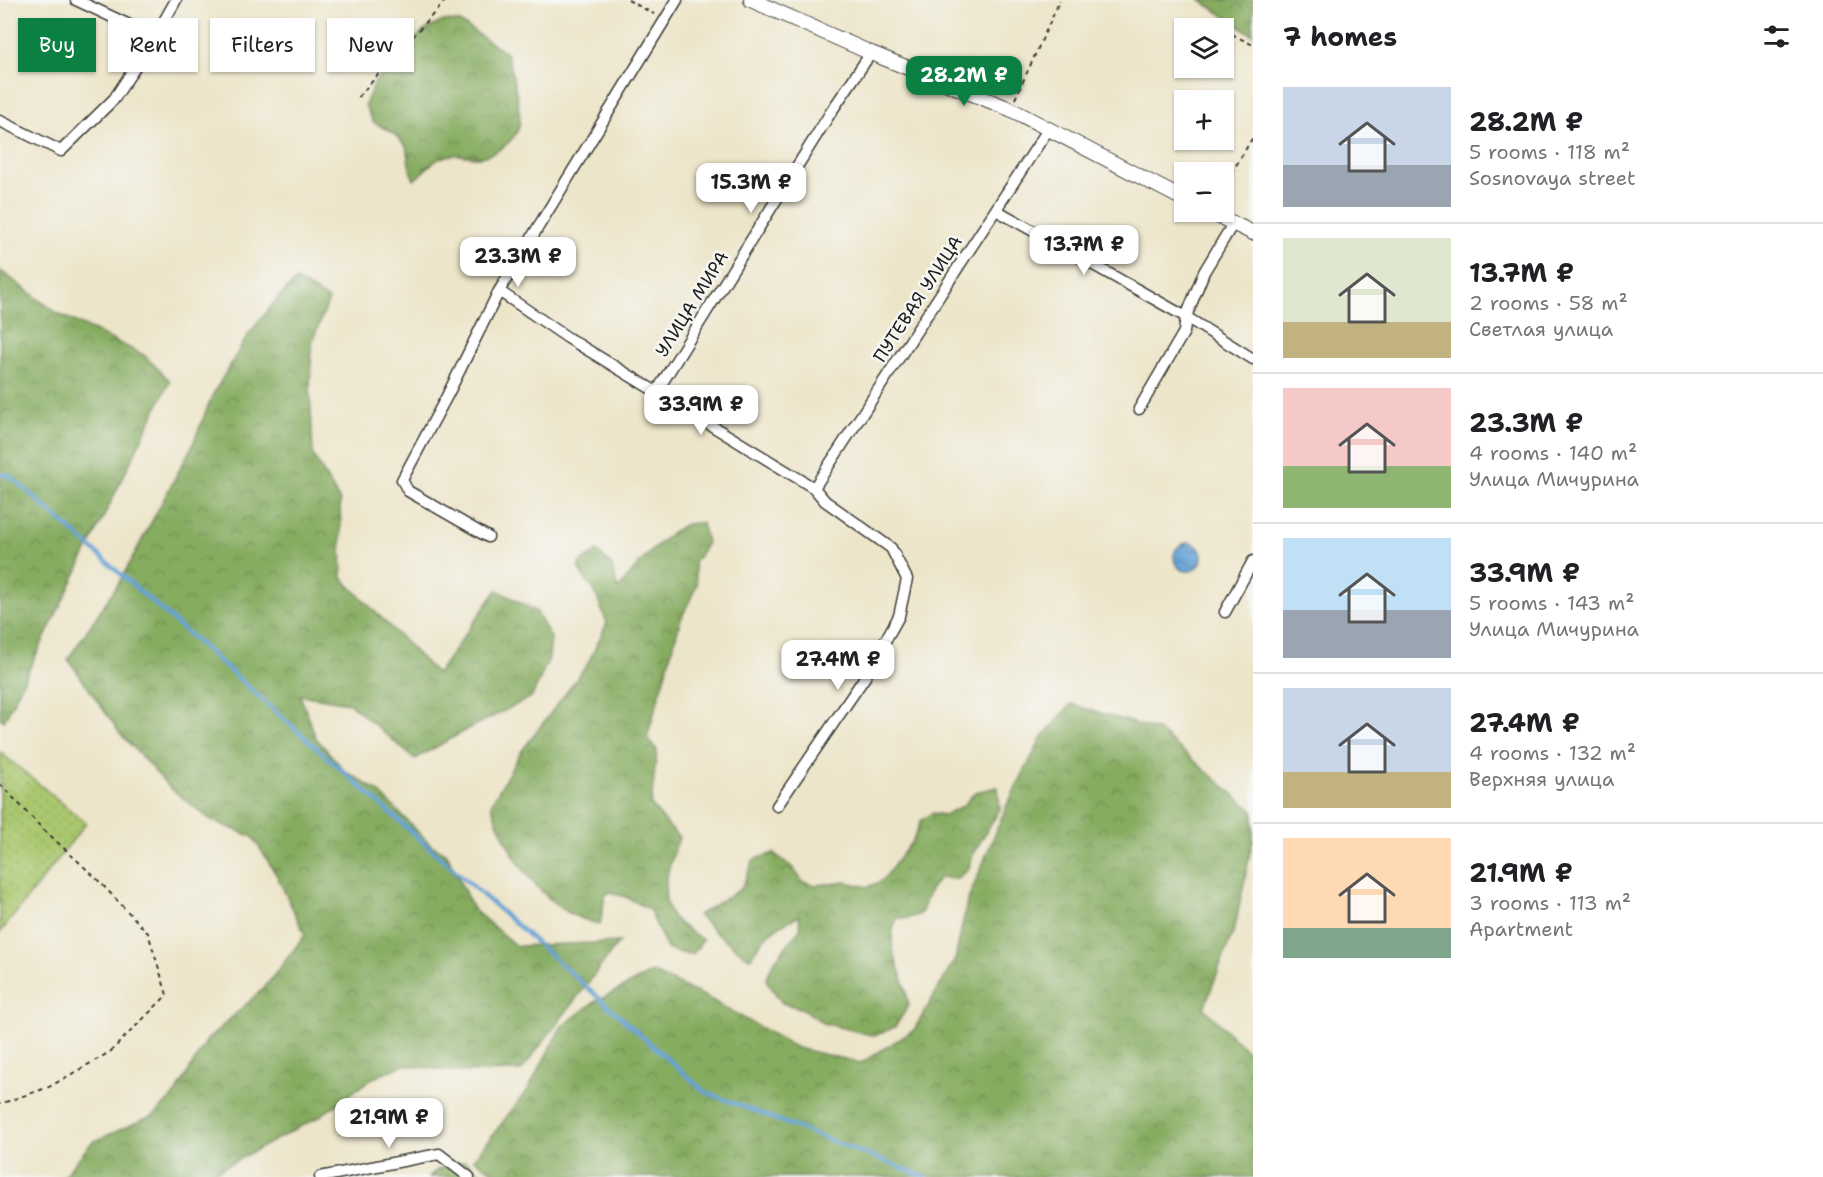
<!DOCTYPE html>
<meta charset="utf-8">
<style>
body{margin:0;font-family:"Shantell Sans",sans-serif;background:#f2f2f2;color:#202124;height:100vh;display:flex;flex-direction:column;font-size:22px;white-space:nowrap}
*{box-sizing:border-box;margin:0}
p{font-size:20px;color:#757577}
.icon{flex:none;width:33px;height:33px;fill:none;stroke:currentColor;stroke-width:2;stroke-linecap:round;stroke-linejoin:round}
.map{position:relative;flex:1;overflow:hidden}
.sheet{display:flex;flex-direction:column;background:#fff;width:570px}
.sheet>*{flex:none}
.top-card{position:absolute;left:18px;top:18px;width:570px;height:54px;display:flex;gap:12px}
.buttons{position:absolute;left:1174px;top:18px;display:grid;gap:12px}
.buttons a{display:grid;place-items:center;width:60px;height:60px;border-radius:0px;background:#fff;box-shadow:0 2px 4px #0004;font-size:30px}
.price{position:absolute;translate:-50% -51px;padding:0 14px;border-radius:12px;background:#fff;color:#222;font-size:20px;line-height:39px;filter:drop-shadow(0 2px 3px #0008)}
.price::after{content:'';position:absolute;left:50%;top:36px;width:18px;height:14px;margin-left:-9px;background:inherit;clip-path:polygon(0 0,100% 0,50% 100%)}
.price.active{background:#0b8043;color:#fff}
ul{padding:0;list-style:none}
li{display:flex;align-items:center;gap:18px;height:150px;padding:0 30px}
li+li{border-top:2px solid #e0e0e0}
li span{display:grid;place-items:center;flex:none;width:168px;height:120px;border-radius:0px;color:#555}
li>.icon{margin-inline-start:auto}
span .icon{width:72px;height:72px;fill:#fffc;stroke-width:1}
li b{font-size:26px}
h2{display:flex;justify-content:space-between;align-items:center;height:72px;padding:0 30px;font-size:26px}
.tag{padding:0 21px;border-radius:0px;background:#fff;box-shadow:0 2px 4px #0004;font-size:21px;line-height:54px}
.tag.active{background:#0b8043;color:#fff}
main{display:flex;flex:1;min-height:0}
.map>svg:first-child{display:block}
.forest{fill:url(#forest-crowns);stroke:#51643e;stroke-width:1.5}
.garden{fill:url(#garden-dots);stroke:#627245;stroke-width:1.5}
.water{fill:url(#water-waves);stroke:#405f79;stroke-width:1.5}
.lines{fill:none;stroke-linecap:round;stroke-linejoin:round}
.stream{stroke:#65a2d6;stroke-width:4}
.street-casing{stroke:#3b3a36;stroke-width:13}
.secondary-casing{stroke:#3b3a36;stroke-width:16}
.path{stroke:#3b3a36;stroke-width:2;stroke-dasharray:4.5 4.5;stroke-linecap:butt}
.street{stroke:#fff;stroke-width:10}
.secondary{stroke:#fff;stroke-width:14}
.labels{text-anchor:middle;stroke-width:5;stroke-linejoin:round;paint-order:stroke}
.street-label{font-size:18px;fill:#1c1c1c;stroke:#f6f6f2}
</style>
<main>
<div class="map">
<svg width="1253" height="1177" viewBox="0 0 1253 1177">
<defs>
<pattern id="forest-crowns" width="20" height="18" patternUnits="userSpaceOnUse" patternTransform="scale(1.5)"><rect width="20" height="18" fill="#86ac61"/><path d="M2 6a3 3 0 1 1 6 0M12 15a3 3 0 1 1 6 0" fill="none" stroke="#6d8b4f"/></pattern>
<pattern id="garden-dots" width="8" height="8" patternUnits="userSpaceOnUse" patternTransform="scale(1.5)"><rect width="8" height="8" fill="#a9c76e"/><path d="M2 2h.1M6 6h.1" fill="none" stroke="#91aa5f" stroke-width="1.8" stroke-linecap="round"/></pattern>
<pattern id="water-waves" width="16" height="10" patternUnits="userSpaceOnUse" patternTransform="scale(1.5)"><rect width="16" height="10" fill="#65a2d6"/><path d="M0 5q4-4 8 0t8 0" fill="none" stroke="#5283ad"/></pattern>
</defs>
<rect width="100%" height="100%" fill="#f6f6f2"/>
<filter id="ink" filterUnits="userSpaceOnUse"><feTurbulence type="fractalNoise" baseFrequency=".0167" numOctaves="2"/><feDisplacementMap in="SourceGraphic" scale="12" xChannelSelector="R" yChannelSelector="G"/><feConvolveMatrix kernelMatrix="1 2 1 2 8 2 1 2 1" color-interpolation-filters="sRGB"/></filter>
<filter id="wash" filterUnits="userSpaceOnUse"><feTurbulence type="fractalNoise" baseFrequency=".008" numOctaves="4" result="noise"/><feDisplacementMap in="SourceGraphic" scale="24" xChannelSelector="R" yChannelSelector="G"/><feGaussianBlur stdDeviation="1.35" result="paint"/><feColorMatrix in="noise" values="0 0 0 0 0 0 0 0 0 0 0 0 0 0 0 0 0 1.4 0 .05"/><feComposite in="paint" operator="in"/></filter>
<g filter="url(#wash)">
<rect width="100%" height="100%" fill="#ede5c9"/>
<path class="forest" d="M1200,0H1253V35Z
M443,21L460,22L507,54C511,69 523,114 519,127C514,142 495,155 480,157C464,158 456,150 439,159C430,163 422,174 414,180L410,170L406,146L393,133L373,122L365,105L375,82L404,50L423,31Z
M0,270L57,313L144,355L170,381L4,721L0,718Z
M296,280L329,300L312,342L310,387L313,455L340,501L342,578L437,674L497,590L536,611L551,638L549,658L532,697L466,730L415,759L349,703L300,695L316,738L345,771L378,791L431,845L447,854L473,909L516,946L619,942L521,1071L462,1072L403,1065L371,1079L319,1117L205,1177H63L92,1142L154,1115L176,1093L207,1040L265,987L305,935L276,874L253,837L211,820L169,787L119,732L68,659L120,581L192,446L213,394L248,335L278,298Z
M702,523L707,543L694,563L697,585L681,619L647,738L657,750L651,805L679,838C671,860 657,895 672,916C679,926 693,933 703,940L693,954L681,953L667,949L649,909L626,897L610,892L605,896L600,925C590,921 578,918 569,913C531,890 503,845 491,804L521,752L587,665L607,623L594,590L580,572L579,563L597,551L612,566L618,589C634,569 661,537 684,525C689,523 697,523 702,523Z
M1071,704L1159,731L1253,811V839L1235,927L1204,1008L1253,1057V1177H501L474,1159L529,1088L561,1027L593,1003L652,972L706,997L797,1048L861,1063L914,1030L955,960L967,902L1006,807L1041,739Z
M998,787L1000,809L974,852L968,870L956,879L940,877L930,890L921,914L908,918H897C885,944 898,963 905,987C907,993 907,999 909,1005L895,1027L875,1036L823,1023L803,1009L782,1003L766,980L773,963L800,929L799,916C775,926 763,937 750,959L716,933L698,915L741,889L754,859L774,853L793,868L803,882L815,885L846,882L868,887L882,881L913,840L921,821L932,813L944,815L963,806L975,792Z
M466,1161L485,1177H429C438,1167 453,1163 466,1161Z"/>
<path class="garden" d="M0,752L86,823L0,933Z"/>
<path class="water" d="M1174 557a14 14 0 1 1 28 0a14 14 0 1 1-28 0Z"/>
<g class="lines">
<path class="stream" d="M0,475H9L705,1092L925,1177"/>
</g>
</g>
<g filter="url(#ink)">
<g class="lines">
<defs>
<path id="street" d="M76,0L155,37
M0,121L61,151L114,99L155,37L176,0
M996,210L1186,317L1253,359
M499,291L568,338L814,488L825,501L891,548L907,579L899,616L865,677L777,806
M657,391L831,112L871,53
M1139,409L1184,332L1186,317L1204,272L1234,222
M814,488L1049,128
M488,537L408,491L402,480L447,396L499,291L677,0
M1225,612L1253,561
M320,1177L439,1154L469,1177"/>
<path id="secondary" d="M751,0L871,53L1010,109L1185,200
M1210,212L1253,233"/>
</defs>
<use href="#street" class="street-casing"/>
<use href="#secondary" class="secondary-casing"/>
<path class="path" d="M628,0L654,14
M1211,23L1222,28
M1224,30L1253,45
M358,97L446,0
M1015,99L1060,0
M1224,178L1231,174L1253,137
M0,784L41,827L95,877L148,933L167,995L110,1052L49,1087L0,1104"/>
<use href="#street" class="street"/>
<use href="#secondary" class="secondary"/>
</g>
</g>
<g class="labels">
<g class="street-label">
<text transform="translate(918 299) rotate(-57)" y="6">ПУТЕВАЯ УЛИЦА</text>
<text transform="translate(692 304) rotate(-58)" y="6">УЛИЦА МИРА</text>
</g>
</g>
</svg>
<div class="buttons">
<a><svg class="icon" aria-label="layers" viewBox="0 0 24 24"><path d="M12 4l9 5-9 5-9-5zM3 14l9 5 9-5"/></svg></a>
<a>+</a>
<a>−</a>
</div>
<b class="price active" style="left:964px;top:107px">28.2M ₽</b>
<b class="price" style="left:751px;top:214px">15.3M ₽</b>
<b class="price" style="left:1084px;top:276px">13.7M ₽</b>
<b class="price" style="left:518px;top:288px">23.3M ₽</b>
<b class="price" style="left:701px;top:436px">33.9M ₽</b>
<b class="price" style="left:838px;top:691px">27.4M ₽</b>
<b class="price" style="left:389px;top:1149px">21.9M ₽</b>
<div class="top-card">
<a class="tag active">Buy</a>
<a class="tag">Rent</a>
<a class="tag">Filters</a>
<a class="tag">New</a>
</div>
</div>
<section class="sheet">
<h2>7 homes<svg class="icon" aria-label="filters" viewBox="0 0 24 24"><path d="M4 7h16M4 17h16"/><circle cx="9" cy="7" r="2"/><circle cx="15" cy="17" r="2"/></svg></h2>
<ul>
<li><span style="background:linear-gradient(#c9d6e8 65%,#9aa5b1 0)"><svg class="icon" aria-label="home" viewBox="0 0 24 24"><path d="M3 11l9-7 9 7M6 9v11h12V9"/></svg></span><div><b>28.2M ₽</b><p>5 rooms · 118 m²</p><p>Sosnovaya street</p></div></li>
<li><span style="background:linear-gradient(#dfe7d0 70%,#c2b280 0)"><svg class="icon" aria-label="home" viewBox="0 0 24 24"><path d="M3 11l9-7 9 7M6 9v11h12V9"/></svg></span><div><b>13.7M ₽</b><p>2 rooms · 58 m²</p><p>Светлая улица</p></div></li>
<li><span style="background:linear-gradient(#f6c9c9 65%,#8fb573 0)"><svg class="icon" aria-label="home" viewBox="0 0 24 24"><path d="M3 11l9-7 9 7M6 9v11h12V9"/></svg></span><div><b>23.3M ₽</b><p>4 rooms · 140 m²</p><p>Улица Мичурина</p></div></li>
<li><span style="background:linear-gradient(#bfe0f5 60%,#9aa5b1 0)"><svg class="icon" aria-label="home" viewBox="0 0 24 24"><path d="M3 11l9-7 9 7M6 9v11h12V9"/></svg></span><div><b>33.9M ₽</b><p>5 rooms · 143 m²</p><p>Улица Мичурина</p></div></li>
<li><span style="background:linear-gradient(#c9d6e8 70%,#c2b280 0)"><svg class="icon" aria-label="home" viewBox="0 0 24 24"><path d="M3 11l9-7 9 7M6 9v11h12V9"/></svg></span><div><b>27.4M ₽</b><p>4 rooms · 132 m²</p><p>Верхняя улица</p></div></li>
<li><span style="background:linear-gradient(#ffd9b3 75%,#7fa58c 0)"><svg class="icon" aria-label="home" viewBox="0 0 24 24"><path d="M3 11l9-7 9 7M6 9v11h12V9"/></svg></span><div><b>21.9M ₽</b><p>3 rooms · 113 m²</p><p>Apartment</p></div></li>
</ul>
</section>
</main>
